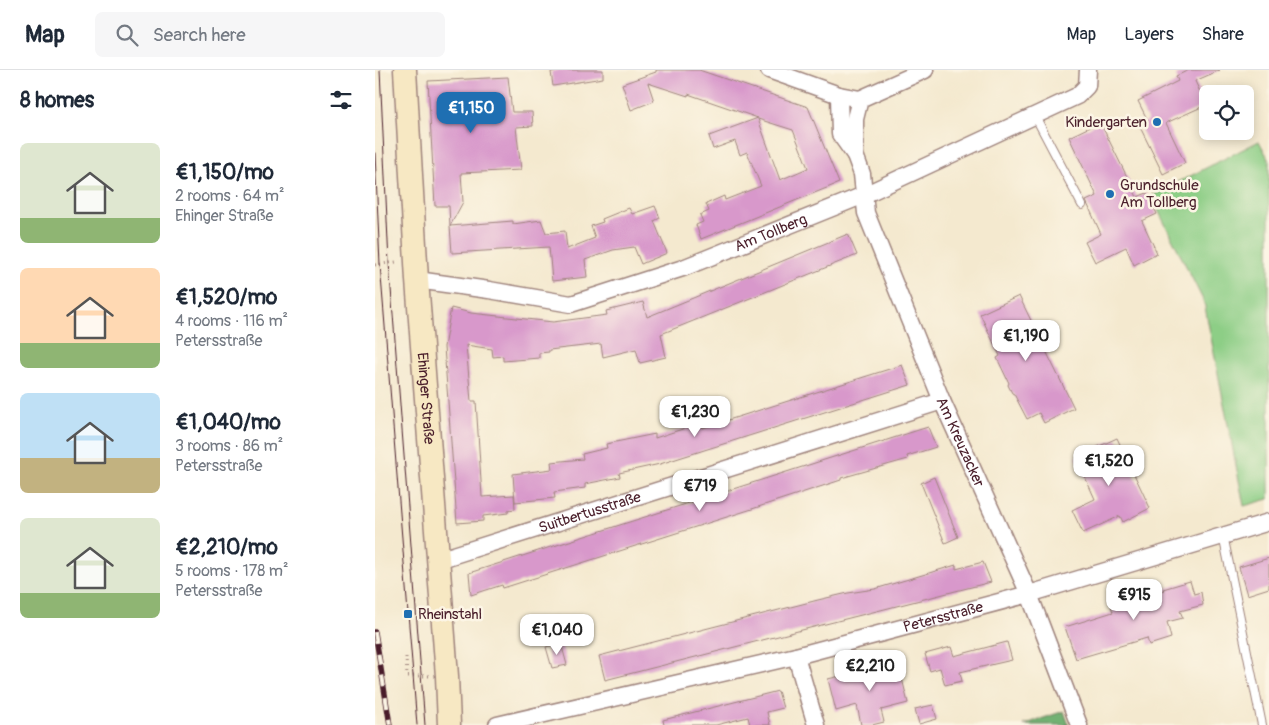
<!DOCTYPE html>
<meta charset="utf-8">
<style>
body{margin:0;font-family:Pangolin,sans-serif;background:#f6f6f7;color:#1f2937;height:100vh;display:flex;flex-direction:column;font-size:19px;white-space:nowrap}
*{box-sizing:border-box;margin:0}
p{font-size:16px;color:#747a83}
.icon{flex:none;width:28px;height:28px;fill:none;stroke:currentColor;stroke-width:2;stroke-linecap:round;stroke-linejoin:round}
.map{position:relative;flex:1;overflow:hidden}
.details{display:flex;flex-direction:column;background:#fff;width:375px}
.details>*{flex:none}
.tools{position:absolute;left:824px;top:15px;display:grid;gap:10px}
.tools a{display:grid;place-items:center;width:55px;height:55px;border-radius:8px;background:#fff;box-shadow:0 2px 12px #0003;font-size:25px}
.price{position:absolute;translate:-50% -42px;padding:0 11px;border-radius:10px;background:#fff;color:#222;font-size:16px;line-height:32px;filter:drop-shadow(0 1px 2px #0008)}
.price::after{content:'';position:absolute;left:50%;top:30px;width:15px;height:11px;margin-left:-8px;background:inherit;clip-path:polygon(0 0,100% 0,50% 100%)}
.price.on{background:#1f6fb2;color:#fff}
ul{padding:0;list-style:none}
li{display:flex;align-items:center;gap:15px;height:125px;padding:0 20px}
li span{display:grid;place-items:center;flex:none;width:140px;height:100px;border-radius:8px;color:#555}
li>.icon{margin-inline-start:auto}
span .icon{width:60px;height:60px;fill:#fffc;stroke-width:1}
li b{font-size:21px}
h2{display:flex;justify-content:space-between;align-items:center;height:60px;padding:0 20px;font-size:21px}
header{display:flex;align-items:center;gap:30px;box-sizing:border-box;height:70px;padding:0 25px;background:#fff;border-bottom:1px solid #e0e1e3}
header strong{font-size:24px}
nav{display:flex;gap:28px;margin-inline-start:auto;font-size:18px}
.search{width:350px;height:45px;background:#f6f6f7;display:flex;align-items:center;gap:12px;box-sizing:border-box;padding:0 18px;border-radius:8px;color:#747a83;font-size:19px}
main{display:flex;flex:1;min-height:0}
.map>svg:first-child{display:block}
.green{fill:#8dce86;stroke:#6c7658}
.forest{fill:#72b173;stroke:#5e684f}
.building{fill:#d898cb;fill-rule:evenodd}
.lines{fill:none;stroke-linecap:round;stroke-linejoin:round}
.lane-casing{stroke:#9f847d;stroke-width:10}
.street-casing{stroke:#9f847d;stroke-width:19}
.secondary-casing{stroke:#9f847d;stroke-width:25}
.path{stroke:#9f847d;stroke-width:3;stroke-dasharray:1 4;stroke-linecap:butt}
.lane{stroke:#fff;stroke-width:8}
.street{stroke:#fff;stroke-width:16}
.secondary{stroke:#f7e8c3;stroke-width:22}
.tram{stroke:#4a1f2b;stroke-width:1}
.rail-casing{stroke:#4a1f2b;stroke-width:5.5}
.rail{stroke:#fcf5e5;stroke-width:4;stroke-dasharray:11;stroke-linecap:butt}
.poi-dot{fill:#1f6fb2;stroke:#fcf5e5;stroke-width:2}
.labels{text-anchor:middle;stroke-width:5;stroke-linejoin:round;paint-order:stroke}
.poi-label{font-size:15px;fill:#4a1f2b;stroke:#fcf5e5;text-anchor:start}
.street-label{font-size:15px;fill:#4a1f2b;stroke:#fcf5e5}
</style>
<header>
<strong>Map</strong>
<div class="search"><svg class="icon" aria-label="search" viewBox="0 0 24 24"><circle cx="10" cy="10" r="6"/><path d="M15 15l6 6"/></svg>Search here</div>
<nav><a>Map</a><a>Layers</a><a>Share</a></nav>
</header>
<main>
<section class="details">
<h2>8 homes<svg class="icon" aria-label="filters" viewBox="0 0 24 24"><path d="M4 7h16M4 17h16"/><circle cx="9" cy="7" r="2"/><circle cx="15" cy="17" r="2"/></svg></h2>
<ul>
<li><span style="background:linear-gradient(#dfe7d0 75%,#8fb573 0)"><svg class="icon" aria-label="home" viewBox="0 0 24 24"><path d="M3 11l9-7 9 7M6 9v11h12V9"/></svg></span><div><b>€1,150/mo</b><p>2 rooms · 64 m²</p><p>Ehinger Straße</p></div></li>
<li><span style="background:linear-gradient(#ffd9b3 75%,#8fb573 0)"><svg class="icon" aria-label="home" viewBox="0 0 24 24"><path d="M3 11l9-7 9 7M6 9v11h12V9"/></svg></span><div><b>€1,520/mo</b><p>4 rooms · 116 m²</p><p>Petersstraße</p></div></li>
<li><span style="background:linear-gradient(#bfe0f5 65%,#c2b280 0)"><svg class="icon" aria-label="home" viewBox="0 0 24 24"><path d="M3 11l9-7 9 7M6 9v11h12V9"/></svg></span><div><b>€1,040/mo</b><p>3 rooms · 86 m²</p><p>Petersstraße</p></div></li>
<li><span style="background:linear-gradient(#dfe7d0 75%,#8fb573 0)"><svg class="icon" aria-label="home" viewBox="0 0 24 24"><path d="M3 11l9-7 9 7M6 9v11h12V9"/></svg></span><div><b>€2,210/mo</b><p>5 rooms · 178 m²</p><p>Petersstraße</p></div></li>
</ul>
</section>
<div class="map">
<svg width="894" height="655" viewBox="0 0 894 655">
<rect width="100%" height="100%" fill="#fcf5e5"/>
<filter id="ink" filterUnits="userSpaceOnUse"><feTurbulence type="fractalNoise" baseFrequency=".02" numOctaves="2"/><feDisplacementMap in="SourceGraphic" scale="10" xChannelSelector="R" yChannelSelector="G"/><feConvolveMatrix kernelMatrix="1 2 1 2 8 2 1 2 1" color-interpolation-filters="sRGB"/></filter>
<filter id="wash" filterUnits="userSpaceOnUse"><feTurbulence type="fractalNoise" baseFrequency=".0096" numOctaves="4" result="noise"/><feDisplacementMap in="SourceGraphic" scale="20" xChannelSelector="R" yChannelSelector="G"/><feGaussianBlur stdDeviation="1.12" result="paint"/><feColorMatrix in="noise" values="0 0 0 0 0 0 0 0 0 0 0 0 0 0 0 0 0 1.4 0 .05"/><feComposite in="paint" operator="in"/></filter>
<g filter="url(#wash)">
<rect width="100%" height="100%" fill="#f4e9cf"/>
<path class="green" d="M884,71L894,90V429L869,436L829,232L776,126Z"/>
<path class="forest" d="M689,641L694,655H648Z"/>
<g id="blocks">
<path class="building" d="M184,0H228V8L178,16L176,2Z
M281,0H324L433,37L464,113L326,169L321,155L328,152L325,145L334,141L331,134L349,126L350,130L386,116L372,82L365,85L360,71L338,79L334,66L383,48L313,24V26L273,13L279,31L256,40L247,14L281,2ZM383,49L418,60L433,98L405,110Z
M814,0H845L820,11L831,35L791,53L810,93L788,104L764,55L773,51L763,31L803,11L801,6Z
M133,7L137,42H157L158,56L141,57L146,100L86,103L88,132L75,156L74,136H60L53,11Z
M725,52L762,127L772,123L782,144L767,151L782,183L759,195L751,177L720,192L710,172L726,164L711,131L722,126L694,67Z
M280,136L285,148L279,151L292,183L266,194L259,177L238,180L210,190L212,207L177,211L174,177L77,183L75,156L138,151V154L166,150L171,163L190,161L192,179L220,168L216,156L228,152L227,149L254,138L257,144Z
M473,164L482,185L286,264L291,287L265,293L261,279L228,287L226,274L174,280V282L164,283V288L128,291V286L118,287L117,279L91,275L96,331H101L107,427L139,425L140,439L133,440V443L108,446V451L82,453L69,277L76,238L96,243L178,252L232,245L231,241L268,232L272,247Z
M644,226L699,338L669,353L664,343L652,349L639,324L637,323L633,315L634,313L622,288L625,286L605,244Z
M527,295L535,315L285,394L244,403L245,407L210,414V418L179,422L180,428L140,432L138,404L177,399L176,392L208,389L207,384L232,378L231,374L280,364V368L326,353L328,358Z
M553,357L561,377L532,386L533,389L466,408V410L377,439L128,518L127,515L96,525L94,503Z
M742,368L775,438L748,452L745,446L708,463L697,440L720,429L701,387Z
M559,407L583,467L570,473L546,413Z
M894,488V518L872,525L864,497Z
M608,492L616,512L230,610L224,586L443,530L473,523L500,519L581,495V499Z
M815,511L819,524L826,522L828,535L805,541L808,548L792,552L796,568L774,575L772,568L701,589L690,557L738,542L736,536L740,534V533L789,520L788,519Z
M632,572L637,590L585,602L587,611L570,615L565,598L555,601L550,584L576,577L579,586Z
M186,573L192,595L177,598L171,577Z
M523,592L533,633L506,640L509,652L497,655H486L482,635L461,641L453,609Z
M403,621L408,638L392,642L395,655H375L373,647L341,655H289L288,650Z
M558,635L562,649L544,654L540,639Z"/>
</g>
</g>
<g filter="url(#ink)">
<use href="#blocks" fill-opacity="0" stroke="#9f847d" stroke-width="1"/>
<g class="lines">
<defs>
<path id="lane" d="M660,46L707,135
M848,465L887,655"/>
<g id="street">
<path d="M394,0L464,25L485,29"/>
<path id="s1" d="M464,25L465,64L480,85L487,104L491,143L567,331L654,524L704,655"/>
<path d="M485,29L550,0"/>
<path d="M480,85V49L485,29"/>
<path id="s2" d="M42,210L114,220L196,234L308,198L489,125L702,26L712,16L713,0"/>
<path id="s3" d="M63,490L567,331"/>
<path d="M421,586L441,655"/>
<path id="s4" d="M122,655L421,586L654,524L894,452"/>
</g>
<g id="secondary">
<path id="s5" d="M30,0L42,210L72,606L74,655"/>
</g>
</defs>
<use href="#lane" class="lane-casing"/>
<use href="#street" class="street-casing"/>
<use href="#secondary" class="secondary-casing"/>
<path class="path" d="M0,195L21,192V190
M31,587L32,606H54"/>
<use href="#lane" class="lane"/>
<use href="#street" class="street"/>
<use href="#secondary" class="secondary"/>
<path class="tram" d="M5,0L14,193L50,655
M0,83L5,194L42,655"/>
<defs>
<path id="rail" d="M0,562L15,655"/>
</defs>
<use href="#rail" class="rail-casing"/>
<use href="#rail" class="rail"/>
</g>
</g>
<g class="poi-dot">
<circle cx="782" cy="52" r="5"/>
<circle cx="735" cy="124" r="5"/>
<rect x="28" y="539" width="10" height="10" rx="2.5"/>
</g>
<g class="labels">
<g class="poi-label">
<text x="772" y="57" text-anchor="end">Kindergarten</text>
<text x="745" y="120">Grundschule<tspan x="745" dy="17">Am Tollberg</tspan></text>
<text x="43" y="549">Rheinstahl</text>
</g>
<g class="street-label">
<text dy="5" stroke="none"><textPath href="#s2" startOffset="368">Am Tollberg</textPath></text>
<text dy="5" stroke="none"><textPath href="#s5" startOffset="329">Ehinger Straße</textPath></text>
<text dy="5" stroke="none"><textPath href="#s1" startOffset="372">Am Kreuzacker</textPath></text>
<text dy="5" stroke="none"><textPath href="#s3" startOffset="159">Suitbertusstraße</textPath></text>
<text dy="5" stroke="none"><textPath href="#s4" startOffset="459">Petersstraße</textPath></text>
</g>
</g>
</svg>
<div class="tools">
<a><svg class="icon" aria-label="locate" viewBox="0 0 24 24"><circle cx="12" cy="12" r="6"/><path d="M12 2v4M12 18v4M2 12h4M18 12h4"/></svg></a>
</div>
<b class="price on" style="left:96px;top:64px">€1,150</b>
<b class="price" style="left:651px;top:292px">€1,190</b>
<b class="price" style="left:320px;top:368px">€1,230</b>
<b class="price" style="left:734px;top:417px">€1,520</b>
<b class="price" style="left:325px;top:442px">€719</b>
<b class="price" style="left:759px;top:551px">€915</b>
<b class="price" style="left:182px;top:586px">€1,040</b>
<b class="price" style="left:495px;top:622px">€2,210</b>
</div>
</main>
